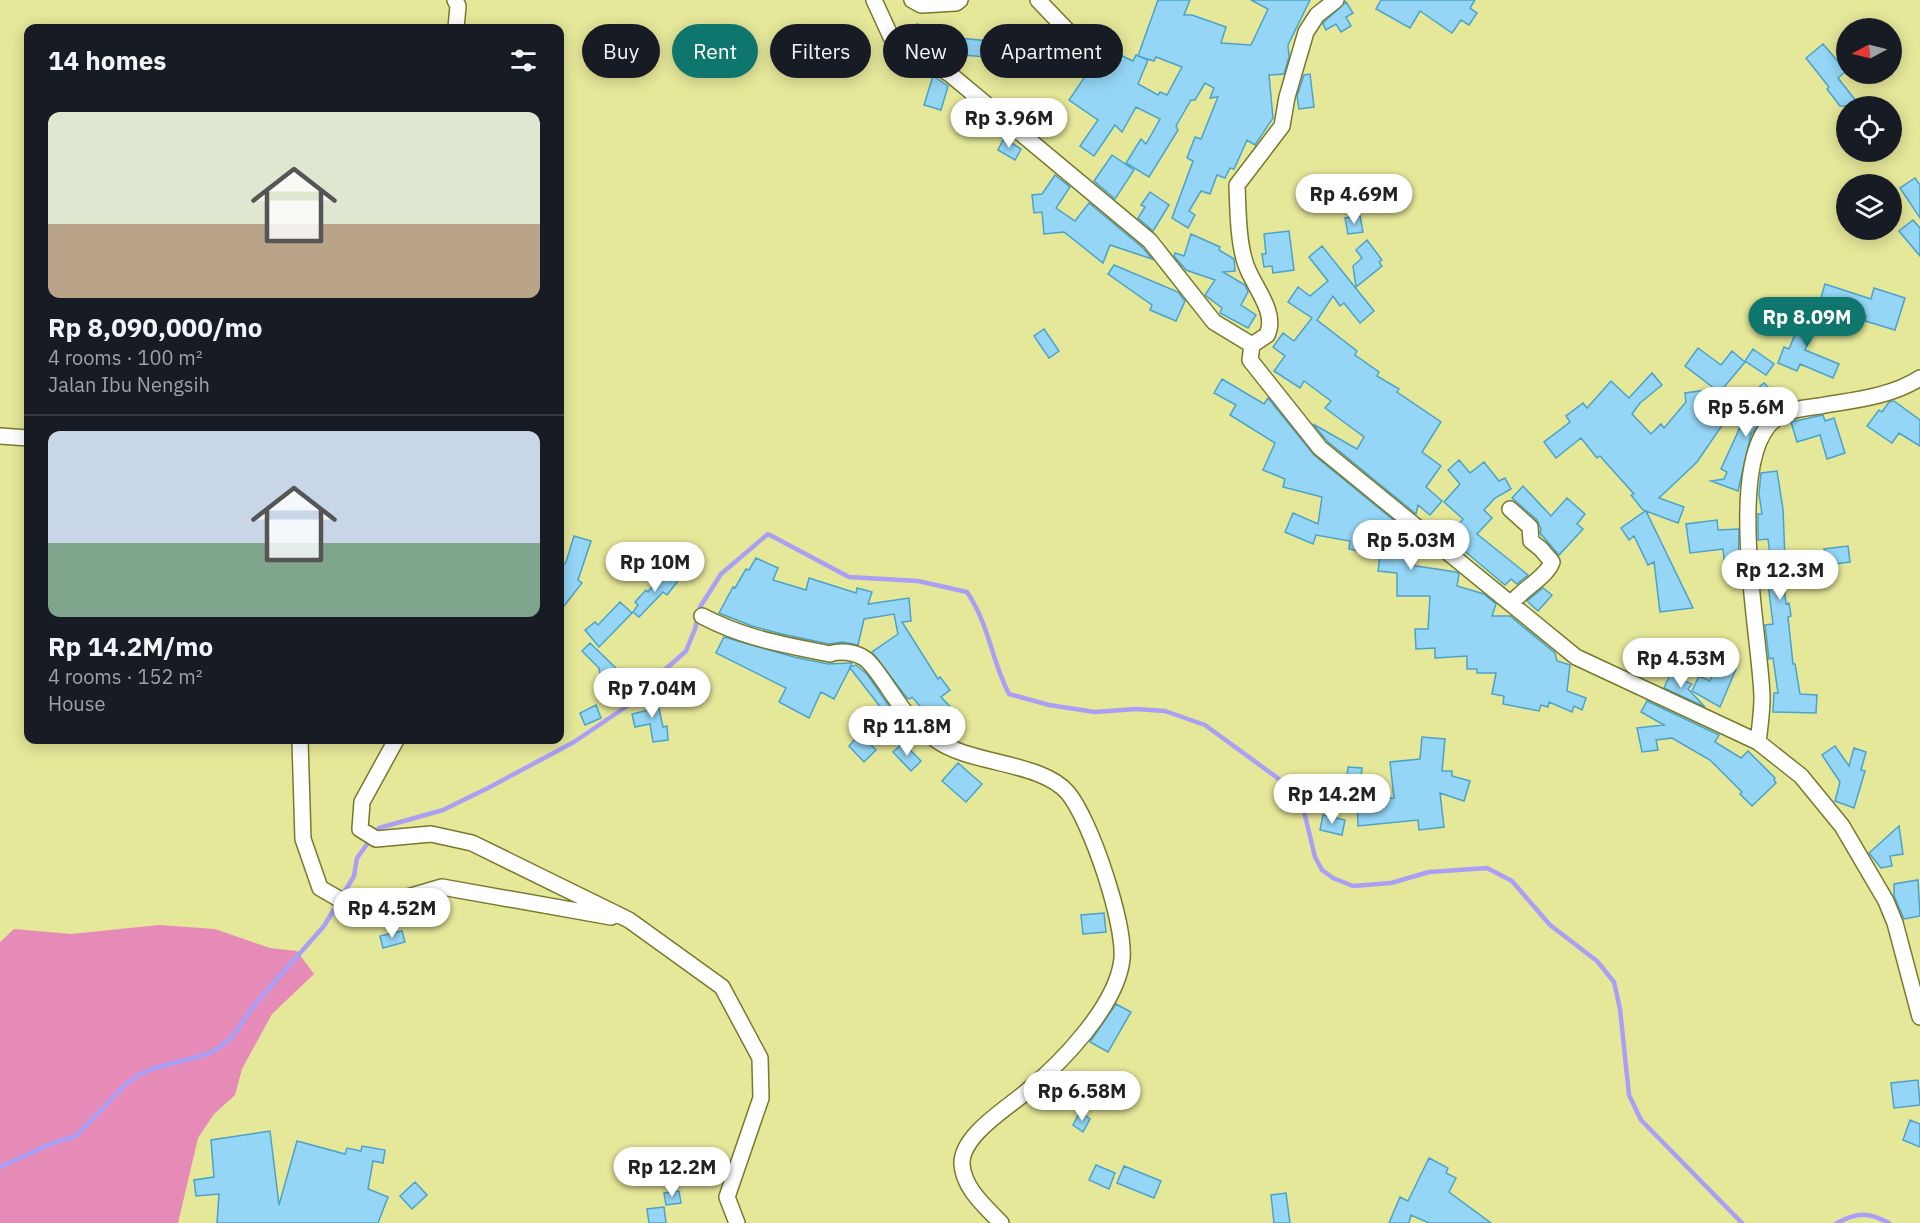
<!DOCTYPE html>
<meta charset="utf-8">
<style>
body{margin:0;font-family:"IBM Plex Sans",sans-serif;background:#20242c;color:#f1f3f6;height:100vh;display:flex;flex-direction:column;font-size:22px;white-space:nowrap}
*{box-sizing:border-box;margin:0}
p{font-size:20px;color:#9ea1a6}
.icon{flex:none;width:33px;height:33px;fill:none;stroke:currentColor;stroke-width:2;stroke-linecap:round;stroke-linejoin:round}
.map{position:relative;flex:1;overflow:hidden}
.panel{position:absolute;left:24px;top:24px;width:540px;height:720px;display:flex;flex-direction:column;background:#171b24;border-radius:12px;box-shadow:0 3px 15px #0003}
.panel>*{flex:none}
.banner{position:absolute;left:582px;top:24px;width:570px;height:54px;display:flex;gap:12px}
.needle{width:39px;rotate:263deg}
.fabs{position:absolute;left:1836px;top:18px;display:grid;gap:12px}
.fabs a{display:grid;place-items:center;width:66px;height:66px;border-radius:50%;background:#171b24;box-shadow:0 3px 15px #0003;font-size:30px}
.price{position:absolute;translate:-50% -51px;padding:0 14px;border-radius:21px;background:#fff;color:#222;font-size:20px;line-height:39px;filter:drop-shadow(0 2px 3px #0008)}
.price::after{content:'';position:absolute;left:50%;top:36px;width:18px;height:14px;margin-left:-9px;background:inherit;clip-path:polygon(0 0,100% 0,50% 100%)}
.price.current{background:#0f766e;color:#fff}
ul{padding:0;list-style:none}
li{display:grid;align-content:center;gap:12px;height:318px;padding:0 24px}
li+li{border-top:2px solid #363941}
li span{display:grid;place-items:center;height:186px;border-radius:12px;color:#555}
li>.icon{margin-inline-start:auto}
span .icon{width:108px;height:108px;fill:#fffc;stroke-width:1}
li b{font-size:26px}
h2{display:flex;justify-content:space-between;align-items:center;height:72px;padding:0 24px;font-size:26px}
.pill{padding:0 21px;border-radius:27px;background:#171b24;box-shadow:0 3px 15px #0003;font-size:21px;line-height:54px}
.pill.current{background:#0f766e;color:#fff}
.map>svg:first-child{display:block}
.forest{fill:#e68ab8}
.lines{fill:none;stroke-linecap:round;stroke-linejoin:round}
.stream{stroke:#aa9ff5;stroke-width:4.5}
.building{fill:#95d6f6;stroke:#4ca2c7;stroke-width:1.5}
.minor-casing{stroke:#78792c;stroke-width:18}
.minor{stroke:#fff;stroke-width:15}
</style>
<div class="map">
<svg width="1920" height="1223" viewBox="0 0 1920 1223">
<rect width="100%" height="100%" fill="#e5e799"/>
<path class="forest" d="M159,925L215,929L270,948L297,951L314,974L272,1014L242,1069L235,1095L214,1114L198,1138L178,1223H0V942L14,929L71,934Z"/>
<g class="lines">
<path class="stream" d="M0,1167L53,1143L76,1136L126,1084L140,1074L155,1068L208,1054L220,1047L231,1038L256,1003L324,926L354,876L357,858L379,828L443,810L488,788L574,742L633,702L651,682L686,651L695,629L700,607L721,574L768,534L849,577L918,581L967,592C990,626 991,660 1009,694L1049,705L1095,712L1136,709L1165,711L1205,725L1294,790L1302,803L1315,857L1322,870L1333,878L1353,886L1391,883L1429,872L1487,868L1512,881L1550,925L1597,961L1614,982L1620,1009L1629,1095L1641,1120L1742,1223
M1837,1223C1857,1212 1869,1212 1889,1223"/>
</g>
<path class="building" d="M1158,0H1190L1184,15H1192L1226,27L1221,43L1251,45L1268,9L1251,0H1310L1288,45L1289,57L1284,74L1269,75L1273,118L1255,145L1247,140L1234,169L1230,168L1225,178L1217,175L1210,194L1201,191L1189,211L1195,215L1188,228L1172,218L1193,161L1187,158L1195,137L1201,139L1218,97L1210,98L1214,88L1205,83L1195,100H1191L1176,126L1178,130L1149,177L1126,163L1141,139L1146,144L1160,119L1136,107L1122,132L1115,125L1094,156L1080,146L1098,120L1069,100L1095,62L1092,60L1099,45L1133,61L1136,55L1148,60L1138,84L1158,95L1160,92L1167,95L1182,67L1156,57L1154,61L1138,56Z
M1381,0H1475L1470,8L1477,13L1469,25L1461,20L1452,33L1420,11L1410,28L1376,9Z
M1346,2L1353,13L1346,17L1351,26L1341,32L1336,24L1326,30L1323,24L1324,22Z
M917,24L939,30L938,36L989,41L987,57L949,54L924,46L913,40Z
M1823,44L1846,71L1838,78L1860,106H1840L1827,89L1829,87L1806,58Z
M1310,74L1314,107L1299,109L1297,96L1304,75Z
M933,76L948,86L941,110L924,105Z
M1004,138L1021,149L1015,160L998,150Z
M1112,155L1134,170L1115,199L1094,181Z
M1055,175L1070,187L1056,208L1075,221L1089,203L1143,248L1152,259L1110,245L1103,263L1064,232L1044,234L1042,212L1034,213L1032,195L1042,194Z
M1915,178L1920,185V218L1900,188Z
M1150,192L1169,205L1153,231L1138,218L1145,207L1141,205Z
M1360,216L1363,232L1348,234L1345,218Z
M1913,220L1920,228V256L1899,231Z
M1289,231L1294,270L1273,273L1272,266L1264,267L1262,254H1266L1264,234Z
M1191,234L1220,247L1219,250L1234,259L1235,271L1223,272L1245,285L1248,292L1241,305L1256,315L1248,328L1220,313L1222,308L1205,295L1215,280L1186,270L1174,256L1175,253L1184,256Z
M1367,240L1382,260L1379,262L1382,266L1356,287L1353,266L1362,258L1356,250Z
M1322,246L1374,311L1360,323L1344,303L1340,306L1333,296L1317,320L1357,351L1355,355L1379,372L1377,376L1399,389L1397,392L1441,422L1422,452L1441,466L1426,487L1442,501L1430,515L1418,505L1416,514L1327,441L1313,424L1357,449L1364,437L1325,408L1331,401L1304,381L1300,388L1274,371L1285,356L1273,347L1283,333L1294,341L1312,318L1288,302L1298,287L1310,296L1328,281L1309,257Z
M1114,265L1178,292L1185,301L1176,321L1150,310L1152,305L1108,274Z
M1825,284L1871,299L1874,288L1905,298L1895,330L1865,321L1866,316L1820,301Z
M1807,305L1821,311L1805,350L1839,364L1833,378L1800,364L1797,371L1778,363L1784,347L1789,349Z
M1044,329L1059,351L1049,358L1034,336Z
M1698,348L1721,365L1732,351L1745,362L1720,392L1736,405L1697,462L1659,498L1684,507L1678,523L1646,511L1693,608L1660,612L1654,562L1648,565L1634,536L1629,540L1621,528L1645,511L1642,509L1631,495L1634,494L1600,456L1597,458L1581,438L1556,458L1544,442L1570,422L1566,416L1583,403L1587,408L1611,381L1629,398L1652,373L1662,385L1640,403L1632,414L1651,434L1661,424L1664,428L1686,402L1685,393L1715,389L1685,366Z
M1753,349L1774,364L1766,375L1745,361Z
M1222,379L1264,404L1268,398L1314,455L1413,536L1410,565L1456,572L1459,574L1457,586L1484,594L1496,604L1492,616H1510L1555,653L1557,661L1570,665L1567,691L1586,698L1582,710L1574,706L1572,712L1549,702L1548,707L1541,705L1539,711L1503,704L1504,696L1492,694L1496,673H1477V669H1467V656L1435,658V648L1416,649L1415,629H1428L1430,596H1397V573L1378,571L1380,556L1349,549L1350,541L1316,535L1313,544L1285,532L1293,513L1318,524L1322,497L1283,487L1285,479L1263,470L1275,443L1230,415L1236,405L1214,393Z
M1764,383L1775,394L1766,404L1772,411L1751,434L1738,491L1711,481L1724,479L1727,472L1721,469L1758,388Z
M1894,401L1920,420V446L1899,433L1892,443L1867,426L1879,410L1882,412L1889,402Z
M1823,415L1825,421L1834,418L1845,453L1827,459L1820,435L1797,442L1791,422Z
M1459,460L1470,473L1484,462L1499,481L1505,478L1511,489L1495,498L1484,510L1492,518L1477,534L1528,575L1517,584L1511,579L1505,585L1448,537L1463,519L1444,502L1460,484L1448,470Z
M1777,471L1783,509L1785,558L1797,556L1798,569L1782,571L1786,604L1789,603L1791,616L1788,617L1793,664H1795L1800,694L1817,695L1816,713L1773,712L1774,693H1778L1773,658L1769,659L1765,625L1773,624L1768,584L1761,585L1760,572L1772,571L1768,539L1758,540V514H1762L1759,494L1761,473Z
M1523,486L1551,516L1567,498L1585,514L1577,524L1583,529L1559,555L1540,533L1541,529L1537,520L1512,498Z
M1717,520L1718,530L1739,529L1738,566L1725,567L1723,549L1690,553L1686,524Z
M574,536L591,541L578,580L582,583L560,611V570L566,562Z
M1848,546L1850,562L1826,565L1824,549Z
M756,558L778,568L773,580L806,590L809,578L856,593L857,588L872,592L868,604L909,598L911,621L902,622L938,679L940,677L950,690L941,697L959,716L947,727L929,710L926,713L912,697L910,699L907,698L872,652L898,634L894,614L864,619L858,645L843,642L829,644L782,634L752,626L719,613L733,587L735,588L746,569L749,570Z
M664,571L678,581L667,595L663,592L639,617L633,612L638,605L635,602L646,590L648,592Z
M1543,588L1552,595L1538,611L1527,601Z
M620,602L632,613L599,647L585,630L595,622L598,625Z
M724,637L794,657L828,664L850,663H852L850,667L856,665L867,674L891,709L885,713L850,668L834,699L821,692L809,718L779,702L786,688L716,653Z
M590,643L617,669L619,681L602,684L599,668L582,651Z
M1717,661L1736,669L1720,707L1692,691L1699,676L1710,681Z
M1670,675L1692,684L1688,689L1705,707L1664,688Z
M655,691L663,727L667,726L668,740L653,742L650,724L635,727L632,714L649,710L646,693Z
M1647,701L1719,735L1715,742L1741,758L1748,751L1775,778L1774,780L1776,783L1752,806L1740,794L1742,792L1710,760L1672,738L1656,740L1658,750L1642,752L1637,728L1664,725L1641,712Z
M596,705L601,718L585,725L580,713Z
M860,734L876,750L864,762L849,746Z
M1422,737L1445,739L1442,771H1452V776L1470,781L1464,801L1440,793L1444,827L1419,830L1418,820L1358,826L1357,800L1394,798L1390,762L1420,759Z
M903,743L921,761L911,771L893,752Z
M1835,746L1849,766L1854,748L1866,752L1861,770L1865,771L1854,808L1835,801L1840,782L1822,755Z
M958,763L982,784L966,802L942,781Z
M1348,767L1362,768L1360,788L1346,787Z
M1323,815L1345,820L1342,835L1320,830Z
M1899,826L1903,854L1890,856L1892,866L1881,868L1869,853Z
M1918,880L1920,916L1904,919L1894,896V884Z
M1104,913L1106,932L1083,934L1081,915Z
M402,931L405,942L383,948L380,936Z
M1116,1004L1131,1012L1108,1052L1090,1042Z
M1918,1080L1920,1105L1894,1108L1891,1083Z
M1080,1112L1090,1119L1083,1132L1073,1125Z
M1910,1120L1920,1124V1147L1903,1140Z
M270,1131L279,1205L297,1141L345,1154L347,1148L361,1151L362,1146L385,1150L383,1163L373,1161L368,1189L388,1197L378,1223H217L219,1194L196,1196L194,1180L214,1177L211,1140Z
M1429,1158L1448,1168L1446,1173L1456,1178L1449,1192L1491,1223H1429L1411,1215L1409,1223H1389L1400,1197L1408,1201Z
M1096,1165L1115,1173L1109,1189L1089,1180Z
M1124,1166L1161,1181L1154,1198L1117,1183Z
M415,1182L427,1195L412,1209L400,1196Z
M679,1191L681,1203L666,1205L664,1193Z
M1286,1193L1290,1223H1274L1271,1195Z
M664,1207L666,1223H649L647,1209Z"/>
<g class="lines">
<defs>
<path id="minor" d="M455,0L458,6L456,28
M874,0L891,37L951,75L1150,241L1214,322L1252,345L1250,360L1320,448L1576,657L1758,742L1801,776L1842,826L1886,901L1895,923L1920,1017
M912,0L921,5L956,3L960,0
M1038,0L1086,50
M1252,345L1267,335C1278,312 1253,286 1246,265C1238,243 1238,210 1237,185L1282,126L1287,97L1306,32L1317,15L1336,0
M0,436L28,438
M1510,509L1530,527L1531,541L1541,549L1552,562C1547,577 1522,589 1511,604
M702,616C746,639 782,644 830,654C839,650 855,652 864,658C875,664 899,707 911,719C918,726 927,732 935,739C969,765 1041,761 1068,793C1091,821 1125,923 1122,959C1117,1006 1061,1063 1026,1092C1006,1109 961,1136 962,1164C963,1188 986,1207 1001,1223
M300,740L303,839L320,888L360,911L442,887L611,917
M396,740L362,802L360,829L376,839L431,834L472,843L629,920L722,987L760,1058L761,1098L727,1197L737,1223
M1758,742C1760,727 1762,712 1762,697C1761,639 1721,448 1780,416C1792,409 1806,408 1820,406C1854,400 1890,397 1920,378"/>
</defs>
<use href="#minor" class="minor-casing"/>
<use href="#minor" class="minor"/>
</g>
</svg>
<div class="fabs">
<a><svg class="needle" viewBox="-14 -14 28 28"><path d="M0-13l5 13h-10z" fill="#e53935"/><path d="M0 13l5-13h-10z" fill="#9ea1a6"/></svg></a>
<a><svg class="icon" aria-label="locate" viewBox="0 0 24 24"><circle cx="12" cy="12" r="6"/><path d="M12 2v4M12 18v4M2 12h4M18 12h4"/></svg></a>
<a><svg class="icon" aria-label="layers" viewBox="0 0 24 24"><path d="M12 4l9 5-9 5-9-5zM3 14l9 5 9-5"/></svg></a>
</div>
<b class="price" style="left:1009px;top:149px">Rp 3.96M</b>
<b class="price" style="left:1354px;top:225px">Rp 4.69M</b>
<b class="price current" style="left:1807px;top:348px">Rp 8.09M</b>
<b class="price" style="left:1746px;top:438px">Rp 5.6M</b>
<b class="price" style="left:1411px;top:571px">Rp 5.03M</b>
<b class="price" style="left:655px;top:593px">Rp 10M</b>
<b class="price" style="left:1780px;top:601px">Rp 12.3M</b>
<b class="price" style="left:1681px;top:689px">Rp 4.53M</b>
<b class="price" style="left:652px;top:719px">Rp 7.04M</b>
<b class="price" style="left:907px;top:757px">Rp 11.8M</b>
<b class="price" style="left:1332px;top:825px">Rp 14.2M</b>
<b class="price" style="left:392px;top:939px">Rp 4.52M</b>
<b class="price" style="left:1082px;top:1122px">Rp 6.58M</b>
<b class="price" style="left:672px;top:1198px">Rp 12.2M</b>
<div class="banner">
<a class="pill">Buy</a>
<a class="pill current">Rent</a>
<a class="pill">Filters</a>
<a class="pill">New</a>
<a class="pill">Apartment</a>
</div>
<section class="panel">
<h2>14 homes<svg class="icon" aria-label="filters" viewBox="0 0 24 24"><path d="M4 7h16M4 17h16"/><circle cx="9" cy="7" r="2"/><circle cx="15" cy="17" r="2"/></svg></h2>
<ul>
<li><span style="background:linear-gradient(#dfe7d0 60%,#b9a48a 0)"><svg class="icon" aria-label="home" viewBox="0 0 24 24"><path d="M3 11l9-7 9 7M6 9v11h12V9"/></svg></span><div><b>Rp 8,090,000/mo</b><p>4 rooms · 100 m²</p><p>Jalan Ibu Nengsih</p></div></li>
<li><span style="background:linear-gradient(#c9d6e8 60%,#7fa58c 0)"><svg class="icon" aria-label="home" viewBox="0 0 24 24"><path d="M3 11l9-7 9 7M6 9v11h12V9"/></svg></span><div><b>Rp 14.2M/mo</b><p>4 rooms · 152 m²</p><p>House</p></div></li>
</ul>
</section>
</div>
